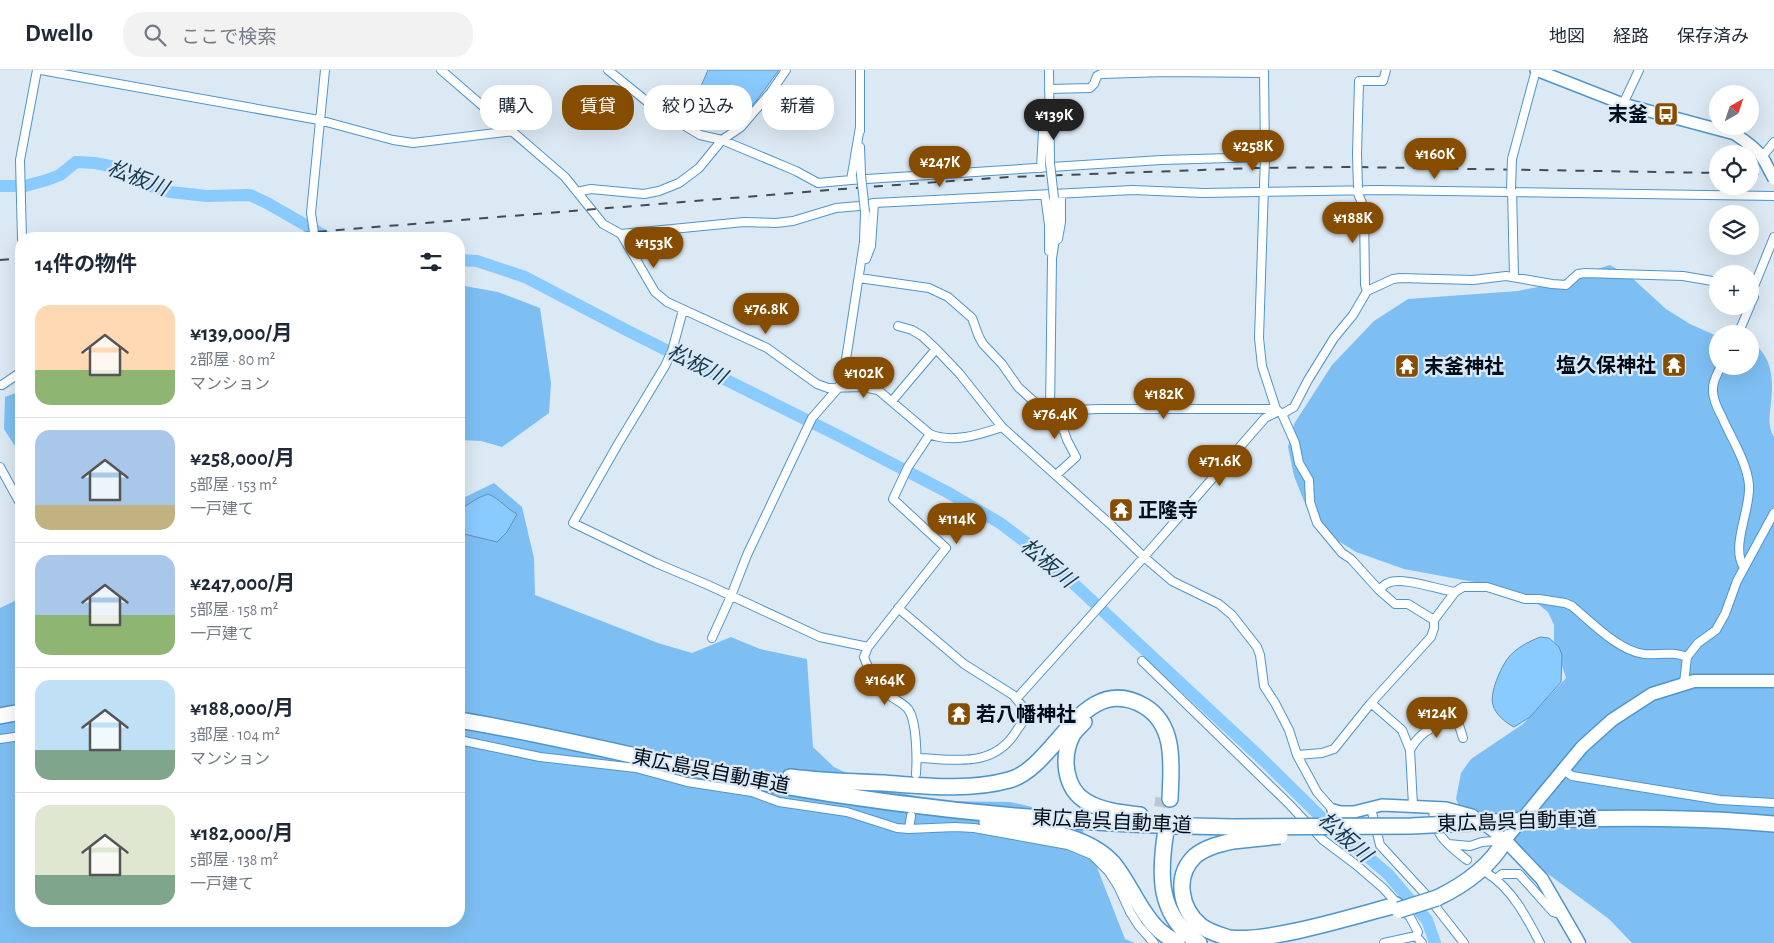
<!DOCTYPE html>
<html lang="ja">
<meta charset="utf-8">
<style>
body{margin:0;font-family:"Alegreya Sans","Noto Sans JP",sans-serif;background:#f2f2f3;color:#1f2937;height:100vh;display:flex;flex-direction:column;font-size:19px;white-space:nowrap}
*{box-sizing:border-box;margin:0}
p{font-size:16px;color:#747a83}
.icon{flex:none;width:28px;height:28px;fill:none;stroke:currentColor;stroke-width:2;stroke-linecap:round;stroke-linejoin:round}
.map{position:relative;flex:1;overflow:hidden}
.panel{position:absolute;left:15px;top:162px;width:450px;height:695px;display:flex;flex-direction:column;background:#fff;border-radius:20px;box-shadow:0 5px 20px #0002}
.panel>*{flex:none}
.banner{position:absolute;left:480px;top:15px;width:475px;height:45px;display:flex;gap:10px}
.needle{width:32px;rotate:39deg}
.buttons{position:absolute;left:1709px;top:15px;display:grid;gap:10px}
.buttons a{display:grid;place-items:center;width:50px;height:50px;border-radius:50%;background:#fff;box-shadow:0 5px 20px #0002;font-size:25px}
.price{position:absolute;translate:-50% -42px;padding:0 11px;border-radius:18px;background:#864d01;color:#fff;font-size:16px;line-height:32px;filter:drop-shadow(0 1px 2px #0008)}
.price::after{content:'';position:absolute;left:50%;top:30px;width:15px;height:11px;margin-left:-8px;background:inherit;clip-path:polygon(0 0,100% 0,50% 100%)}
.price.current{background:#222;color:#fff}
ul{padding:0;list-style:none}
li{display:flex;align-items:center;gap:15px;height:125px;padding:0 20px}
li+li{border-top:1px solid #e0e1e3}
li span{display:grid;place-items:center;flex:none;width:140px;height:100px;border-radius:15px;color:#555}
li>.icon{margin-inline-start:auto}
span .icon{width:60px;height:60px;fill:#fffc;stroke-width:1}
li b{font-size:21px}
h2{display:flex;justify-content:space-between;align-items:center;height:60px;padding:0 20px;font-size:21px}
.pill{padding:0 18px;border-radius:20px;background:#fff;box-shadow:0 5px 20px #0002;font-size:18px;line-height:45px}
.pill.current{background:#864d01;color:#fff}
header{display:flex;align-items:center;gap:30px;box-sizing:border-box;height:70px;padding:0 25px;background:#fff;border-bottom:1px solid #e0e1e3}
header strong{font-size:24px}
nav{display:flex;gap:28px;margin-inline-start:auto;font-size:18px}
.search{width:350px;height:45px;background:#f2f2f3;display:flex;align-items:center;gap:12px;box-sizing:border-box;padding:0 18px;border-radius:20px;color:#747a83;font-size:19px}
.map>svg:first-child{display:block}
.forest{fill:#7ebff3}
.water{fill:#89caff;stroke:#6091bb}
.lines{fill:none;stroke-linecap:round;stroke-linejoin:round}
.river{stroke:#89caff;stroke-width:12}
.highway-tunnel{stroke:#bac8d4;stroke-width:15;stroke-dasharray:15 8;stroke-linecap:butt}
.street-casing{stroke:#4f95ca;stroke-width:10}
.secondary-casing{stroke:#4f95ca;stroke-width:14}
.primary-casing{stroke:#4f95ca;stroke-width:15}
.highway-casing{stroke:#4f95ca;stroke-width:18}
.street{stroke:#fff;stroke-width:8}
.secondary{stroke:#fff;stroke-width:11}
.primary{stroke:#fff;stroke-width:12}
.highway{stroke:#fff;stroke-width:15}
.rail{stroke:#3f4d5b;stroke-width:2;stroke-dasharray:9 9;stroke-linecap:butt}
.street-bridge-casing{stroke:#4f95ca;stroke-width:10;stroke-linecap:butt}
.secondary-bridge-casing{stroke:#4f95ca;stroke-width:14;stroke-linecap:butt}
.highway-bridge-casing{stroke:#4f95ca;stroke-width:18;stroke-linecap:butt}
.street-bridge{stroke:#fff;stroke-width:8}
.secondary-bridge{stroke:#fff;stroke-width:11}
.highway-bridge{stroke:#fff;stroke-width:15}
.labels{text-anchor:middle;stroke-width:4.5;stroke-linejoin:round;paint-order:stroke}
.poi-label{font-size:20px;font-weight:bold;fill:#000d1c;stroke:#dbe9f4;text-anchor:start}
.street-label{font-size:20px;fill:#000d1c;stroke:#dbe9f4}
.water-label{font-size:21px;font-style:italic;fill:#153953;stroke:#dbe9f4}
</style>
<header>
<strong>Dwello</strong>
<div class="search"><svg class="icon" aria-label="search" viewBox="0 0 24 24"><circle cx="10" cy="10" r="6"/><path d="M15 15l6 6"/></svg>ここで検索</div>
<nav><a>地図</a><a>経路</a><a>保存済み</a></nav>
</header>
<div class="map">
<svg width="1774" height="873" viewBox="0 0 1774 873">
<rect width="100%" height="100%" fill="#dbe9f4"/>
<path class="forest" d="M1610,195L1631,207L1666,239L1690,254L1717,266L1718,296H1750V270C1774,288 1774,310 1770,341C1769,351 1769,359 1774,367V873H1632L1609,849L1521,784L1476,756L1461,741L1456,729L1461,703L1471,689L1523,654L1566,608L1554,571V555L1548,542L1528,526L1506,518L1404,499L1356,482L1332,467L1308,441L1294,406L1288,377L1294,354L1332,295L1374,251L1408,229L1518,221L1547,215Z
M459,215L498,222L540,238L551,313L549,343L502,377L481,371L459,370Z
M21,321V386L4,359L5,327Z
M494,413L522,437L534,488L535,525L658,573L692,583L731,567L760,579L807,589L813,677L834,697L863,711L900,723L942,731L1010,732L1041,739L1082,759L1125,869L1135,873H0V538L21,528V851H459V430Z"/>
<path class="water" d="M708,0H779L757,30L737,54L733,56L708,55L693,40L692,37Z
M488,424C502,430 505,438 517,444L507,462L497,472L460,463L459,440L478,428Z
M1540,567L1549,568L1559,577L1562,585L1561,612L1530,647L1514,657C1506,653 1495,644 1493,635C1489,624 1501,597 1508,588C1516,578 1528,572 1540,567Z"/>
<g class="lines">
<path class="river" d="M0,116H25L47,110L60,105L76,92L95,93L115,97L125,105L142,113L170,122L207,126L250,125L267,133L330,169
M459,190L477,191L525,207L630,262L839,366L947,422L1000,453L1036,480L1073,513L1260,687L1324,750L1388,804L1427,850L1435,873"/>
<path class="highway-tunnel" d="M1158,760L1163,728"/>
<defs>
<path id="street" d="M41,0L319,50L393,70L413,73L513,61
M441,0L565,107L603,154L621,164L655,222L667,232L767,278L817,314L828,318L863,317L878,320L930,364C952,374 981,364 1002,357L1110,454L1144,487L1172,511L1219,534L1232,545L1257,577L1260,585L1264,616L1275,633L1289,660L1297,685L1317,722L1333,740
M608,0L655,38L700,65L722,70L796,101L818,113L851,110L860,57
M1049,0L1050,93
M1264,0L1265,88
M1049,19L1090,18L1094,14L1097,6L1101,4L1165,2L1264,3
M1623,34L1639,0
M860,61V0
M860,77L861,105
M1357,84L1359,11H1383L1386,0
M1762,87L1774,72
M1512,89L1536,0
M1041,98L1044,42
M851,110L1161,90L1265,87
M1264,116L1259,268L1262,296L1276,339L1282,344L1295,373L1299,393L1309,410L1310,432L1317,453L1342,483L1351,489L1379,520L1395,534H1408L1434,550
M1358,118L1357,121L1364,138L1365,215L1367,221
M1512,119L1514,207
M577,122L591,119L644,124L659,121L679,113L699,98L722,70L741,57L771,22L786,0
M1045,125L1049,155V181
M1054,128L1055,169L1052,188L1050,341L1052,350L1064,361L1067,370L1076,387L1056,405
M621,164L744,152L776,153L793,151L836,138L859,136L874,133L1133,120L1204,123L1378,120L1774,126
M22,169L20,90L37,0
M315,169L311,143L325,0
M1058,169L1061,152V124
M861,190L866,189L871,176L874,133
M859,208L929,218L948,227L972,248L979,267L983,274L1002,294L1018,317L1040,337L1050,341L1099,339H1276
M1750,220L1755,214L1774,167
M1750,220L1754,227L1750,235
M683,240L672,281L665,296L618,374L573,453L656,493L708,515L820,567L868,577L946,478L893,429L908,397L930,364
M898,256L912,260L922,266L936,279L959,303L1002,357
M1738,264L1750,236
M1721,296C1718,303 1713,310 1713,318C1712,328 1717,338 1722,347C1731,368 1747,392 1749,415C1751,440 1730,476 1744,498
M0,315H2L21,302
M892,331L936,279
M1282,344L1294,337L1308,310L1334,268L1353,245L1367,221L1393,209L1400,208L1473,210L1506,206L1552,214L1566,215L1578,204L1585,203L1683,206L1718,212
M0,397L21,435
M1379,520C1381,518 1385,514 1388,513C1402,506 1439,520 1455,522
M898,538L964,594L1013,625L1028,643C1025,650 1021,654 1017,660C994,699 955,689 917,688
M712,568L731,526L747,485L812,348L839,317L843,309L864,172L865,142
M868,577L864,587C869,601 876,617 889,625C895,630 903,633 908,639C917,651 917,689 916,704
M1142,591L1289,734L1323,770L1355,794L1383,818L1410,847L1418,862L1416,866L1422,873
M1684,613L1687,587L1698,573L1716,560L1725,544L1737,511L1774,443
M1017,628L1144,487L1265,348L1275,343L1276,339
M1371,633L1402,660L1410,680L1413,735
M0,669L21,666
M459,670L540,687L636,698L687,712L752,722L779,732L847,742L897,758L909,759L955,757L974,758L1068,775L1092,785L1109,802L1118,816L1130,842L1139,856L1154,873
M1410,680C1421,660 1433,658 1452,648L1458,652L1463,668
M1297,685L1322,683L1334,679L1371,633L1431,567L1434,558V550L1455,522L1463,517H1487L1525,529H1539L1565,533L1572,536C1591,552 1619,581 1644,584C1659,585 1673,581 1687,587
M1562,699L1572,706L1720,730L1774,733
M1433,737C1433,765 1447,774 1467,790
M1371,738L1380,775L1428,827L1464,873
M909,759L911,746
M1448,774L1470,776L1482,772L1505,770
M1487,803C1512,819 1526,846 1540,873
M1496,809L1502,804H1519L1553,842L1563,845
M1384,873L1416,866"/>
<path id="secondary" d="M1536,0L1623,34L1735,64C1746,72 1759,80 1765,92
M1333,740L1341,742H1354L1382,735L1446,738L1472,745L1505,770"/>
<path id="primary" d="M1579,873L1542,809L1505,770L1582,677L1612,650L1652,624L1694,611H1774"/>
<path id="highway" d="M0,646L21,642
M459,650C556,666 651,691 748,710C908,739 1071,755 1233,757
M1084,652C1080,656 1076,660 1073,664C1061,686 1064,719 1087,732C1102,741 1123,743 1140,745
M790,707C821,711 853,712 884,713C925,716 970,721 1009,710C1056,698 1082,600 1144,636C1177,655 1171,698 1170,729
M1551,749C1626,748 1700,747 1774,754
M987,752C1027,759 1084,761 1113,793C1129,812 1139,840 1156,857C1161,863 1170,868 1177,873
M1166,760C1159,804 1157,845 1199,873
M1233,771C1220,774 1206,777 1195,786C1174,806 1180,839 1201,856C1209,862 1220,865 1229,868C1268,873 1355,846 1396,835
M1437,828C1464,815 1490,797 1505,770"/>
</defs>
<use href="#street" class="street-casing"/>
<use href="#secondary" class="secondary-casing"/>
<use href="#primary" class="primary-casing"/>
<use href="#highway" class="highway-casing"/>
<use href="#street" class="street"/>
<use href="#secondary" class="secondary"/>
<use href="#primary" class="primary"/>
<use href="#highway" class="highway"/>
<path class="rail" d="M1750,104L1774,105
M228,169L867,117L1010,107L1256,98L1352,97L1718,103
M0,190L21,188"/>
<defs>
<path id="street-bridge" d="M1357,84L1358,118
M1050,93L1054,128
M861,105L865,142
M1264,116L1265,88
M1511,119L1512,89"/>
<path id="secondary-bridge" d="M1765,92L1774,109"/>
<path id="highway-bridge" d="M1233,757L1411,756L1551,749
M1233,771L1280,766
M1399,840L1437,828"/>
</defs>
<use href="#street-bridge" class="street-bridge-casing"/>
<use href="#secondary-bridge" class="secondary-bridge-casing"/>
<use href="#highway-bridge" class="highway-bridge-casing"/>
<use href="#street-bridge" class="street-bridge"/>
<use href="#secondary-bridge" class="secondary-bridge"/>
<use href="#highway-bridge" class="highway-bridge"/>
</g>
<defs>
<symbol id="bus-square" viewBox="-11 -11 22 22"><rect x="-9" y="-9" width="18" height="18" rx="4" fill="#864d01" stroke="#dbe9f4"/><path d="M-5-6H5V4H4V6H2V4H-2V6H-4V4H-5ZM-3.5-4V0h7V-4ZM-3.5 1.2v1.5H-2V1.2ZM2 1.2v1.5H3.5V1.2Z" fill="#fff"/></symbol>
<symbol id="temple-square" viewBox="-11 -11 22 22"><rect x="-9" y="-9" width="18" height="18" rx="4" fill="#864d01" stroke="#dbe9f4"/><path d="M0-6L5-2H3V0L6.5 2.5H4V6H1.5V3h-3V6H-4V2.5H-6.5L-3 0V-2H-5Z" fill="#fff"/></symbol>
</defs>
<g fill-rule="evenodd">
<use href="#bus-square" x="1652" y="30" width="28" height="28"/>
<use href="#temple-square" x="1660" y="281" width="28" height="28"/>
<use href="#temple-square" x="1393" y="282" width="28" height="28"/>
<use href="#temple-square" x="1107" y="426" width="28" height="28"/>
<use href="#temple-square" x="945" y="630" width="28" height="28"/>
</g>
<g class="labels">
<g class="poi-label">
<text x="1648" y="51" text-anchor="end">末釜</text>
<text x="1656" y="302" text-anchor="end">塩久保神社</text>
<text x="1424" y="303">末釜神社</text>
<text x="1138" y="447">正隆寺</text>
<text x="976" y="651">若八幡神社</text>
</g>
<g class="street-label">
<text transform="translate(711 701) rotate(11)" y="7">東広島呉自動車道</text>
<text transform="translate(1112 751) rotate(3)" y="7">東広島呉自動車道</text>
<text transform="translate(1517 751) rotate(-2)" y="7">東広島呉自動車道</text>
</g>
<g class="water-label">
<text transform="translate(138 108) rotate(21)" y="7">松板川</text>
<text transform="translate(697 294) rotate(27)" y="7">松板川</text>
<text transform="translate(1048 493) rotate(40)" y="7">松板川</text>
<text transform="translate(1345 767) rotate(41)" y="7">松板川</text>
</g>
</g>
</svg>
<div class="buttons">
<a><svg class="needle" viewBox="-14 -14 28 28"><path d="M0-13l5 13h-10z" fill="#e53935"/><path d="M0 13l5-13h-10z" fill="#747a83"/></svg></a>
<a><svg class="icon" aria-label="locate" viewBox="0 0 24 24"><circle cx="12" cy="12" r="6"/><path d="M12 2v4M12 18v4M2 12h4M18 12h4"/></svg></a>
<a><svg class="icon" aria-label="layers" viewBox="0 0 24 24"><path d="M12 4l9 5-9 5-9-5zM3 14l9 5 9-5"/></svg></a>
<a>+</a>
<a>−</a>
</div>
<b class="price current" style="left:1054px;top:71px">¥139K</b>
<b class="price" style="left:1253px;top:102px">¥258K</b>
<b class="price" style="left:1435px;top:110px">¥160K</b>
<b class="price" style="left:940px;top:118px">¥247K</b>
<b class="price" style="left:1353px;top:174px">¥188K</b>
<b class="price" style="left:654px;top:199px">¥153K</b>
<b class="price" style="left:766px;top:265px">¥76.8K</b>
<b class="price" style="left:864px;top:329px">¥102K</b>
<b class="price" style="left:1164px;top:350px">¥182K</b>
<b class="price" style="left:1055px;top:370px">¥76.4K</b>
<b class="price" style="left:1220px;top:417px">¥71.6K</b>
<b class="price" style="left:957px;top:475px">¥114K</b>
<b class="price" style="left:885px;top:636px">¥164K</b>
<b class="price" style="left:1437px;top:669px">¥124K</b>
<div class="banner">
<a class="pill">購入</a>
<a class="pill current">賃貸</a>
<a class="pill">絞り込み</a>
<a class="pill">新着</a>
</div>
<section class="panel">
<h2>14件の物件<svg class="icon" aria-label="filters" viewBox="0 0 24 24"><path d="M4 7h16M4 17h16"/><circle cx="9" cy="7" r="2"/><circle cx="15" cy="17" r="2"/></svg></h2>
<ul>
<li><span style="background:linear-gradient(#ffd9b3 65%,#8fb573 0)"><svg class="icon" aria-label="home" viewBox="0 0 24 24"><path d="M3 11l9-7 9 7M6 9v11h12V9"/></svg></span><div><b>¥139,000/月</b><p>2部屋 · 80 m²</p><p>マンション</p></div></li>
<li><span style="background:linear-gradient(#a9c7e8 75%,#c2b280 0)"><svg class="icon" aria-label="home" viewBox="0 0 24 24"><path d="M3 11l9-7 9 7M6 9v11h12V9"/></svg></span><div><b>¥258,000/月</b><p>5部屋 · 153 m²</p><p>一戸建て</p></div></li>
<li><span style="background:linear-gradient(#a9c7e8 60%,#8fb573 0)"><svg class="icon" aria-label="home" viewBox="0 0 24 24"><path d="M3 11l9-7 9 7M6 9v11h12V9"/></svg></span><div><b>¥247,000/月</b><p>5部屋 · 158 m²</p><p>一戸建て</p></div></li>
<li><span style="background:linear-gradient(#bfe0f5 70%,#7fa58c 0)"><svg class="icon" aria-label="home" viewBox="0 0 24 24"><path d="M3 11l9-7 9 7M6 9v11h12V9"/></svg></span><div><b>¥188,000/月</b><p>3部屋 · 104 m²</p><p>マンション</p></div></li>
<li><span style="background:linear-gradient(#dfe7d0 70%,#7fa58c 0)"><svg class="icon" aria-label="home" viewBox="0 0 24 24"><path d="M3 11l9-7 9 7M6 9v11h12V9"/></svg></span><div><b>¥182,000/月</b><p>5部屋 · 138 m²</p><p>一戸建て</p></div></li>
</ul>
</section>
</div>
